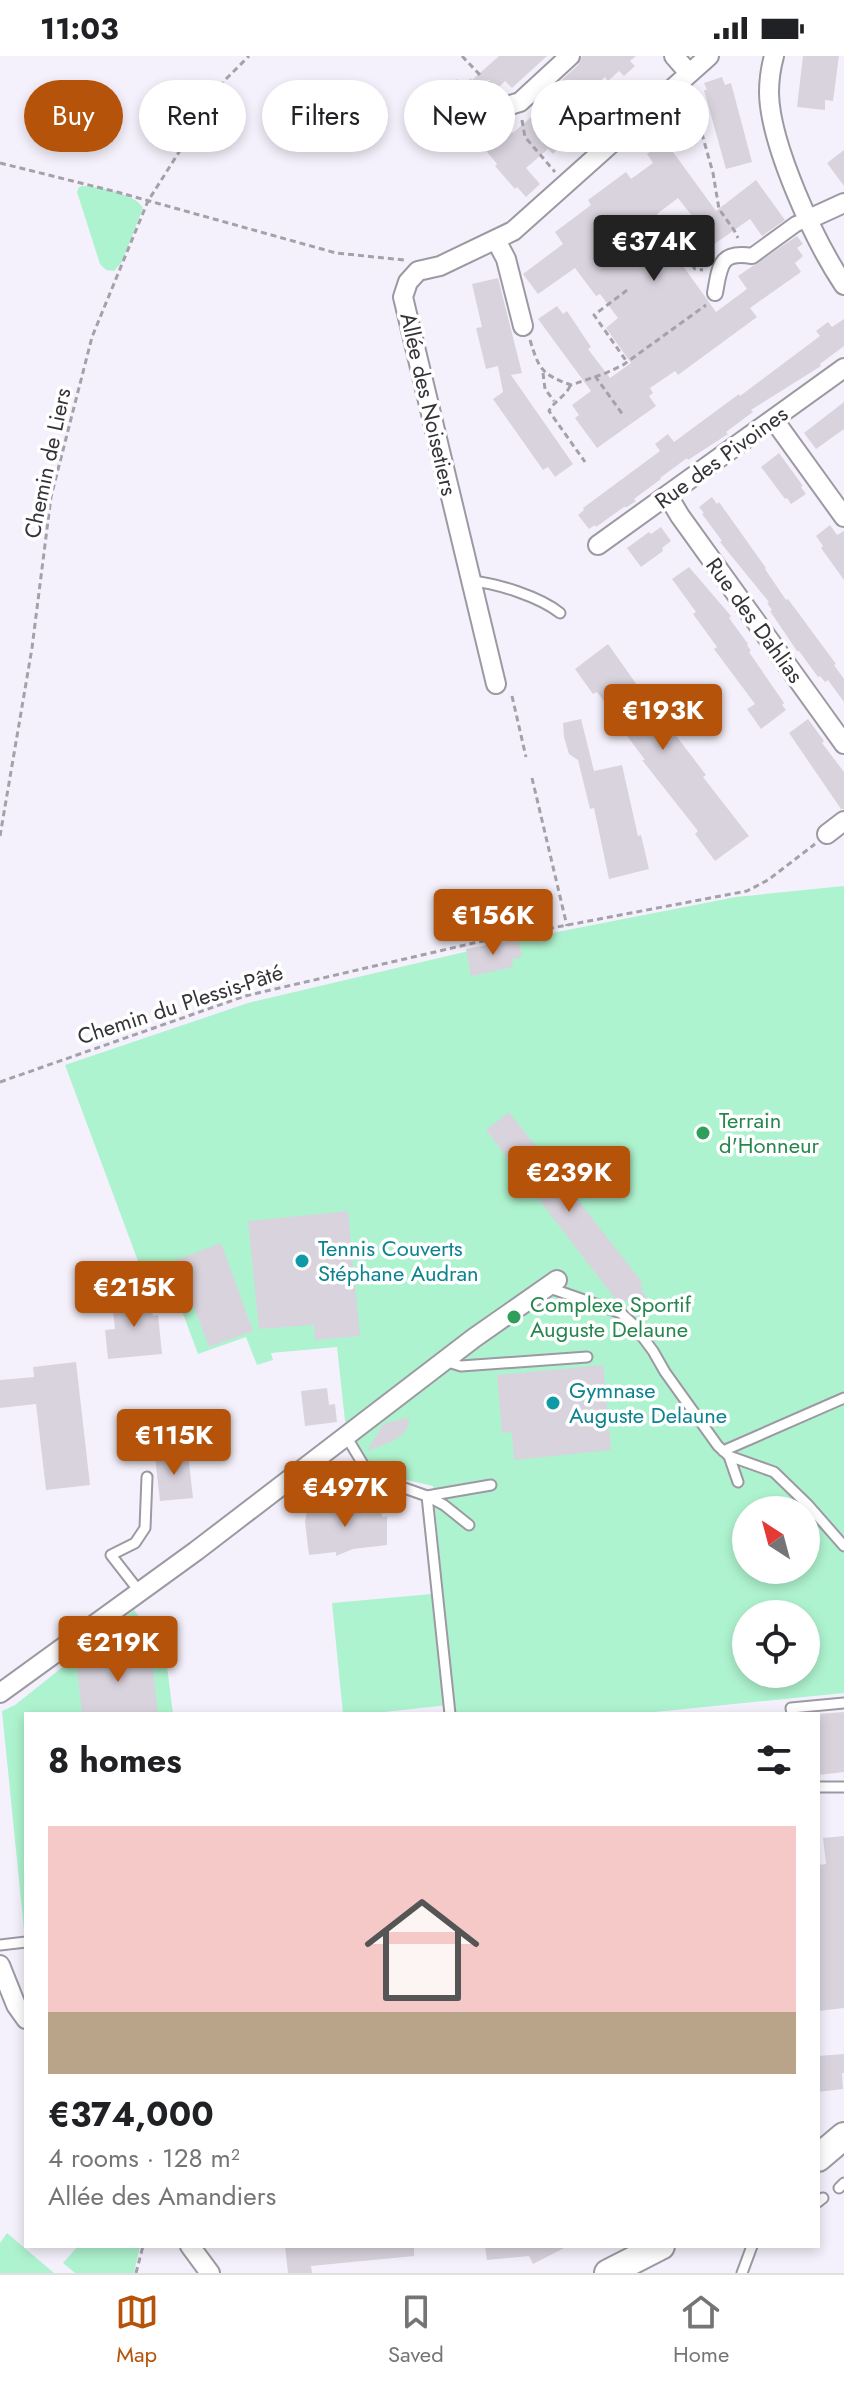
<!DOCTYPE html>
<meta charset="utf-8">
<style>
body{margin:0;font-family:Jost,sans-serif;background:#f6f6f6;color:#202124;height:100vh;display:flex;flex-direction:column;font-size:30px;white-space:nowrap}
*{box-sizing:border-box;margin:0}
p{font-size:26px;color:#757577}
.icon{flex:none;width:44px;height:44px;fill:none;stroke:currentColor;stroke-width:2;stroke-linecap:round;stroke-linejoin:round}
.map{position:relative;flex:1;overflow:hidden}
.side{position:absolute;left:24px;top:1656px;width:796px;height:536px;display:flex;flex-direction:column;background:#fff;border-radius:0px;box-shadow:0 4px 12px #0003}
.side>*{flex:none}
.top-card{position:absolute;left:24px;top:24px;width:796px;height:72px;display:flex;gap:16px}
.needle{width:52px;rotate:324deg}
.fabs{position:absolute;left:732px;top:1440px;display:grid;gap:16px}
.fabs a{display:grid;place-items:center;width:88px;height:88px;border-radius:50%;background:#fff;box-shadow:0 4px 12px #0003;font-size:40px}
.price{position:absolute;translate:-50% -68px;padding:0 18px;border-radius:8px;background:#b45309;color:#fff;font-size:26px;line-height:52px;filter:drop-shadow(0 2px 4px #0008)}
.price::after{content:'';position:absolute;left:50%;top:48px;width:24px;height:18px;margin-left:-12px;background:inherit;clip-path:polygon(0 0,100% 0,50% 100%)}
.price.selected{background:#222;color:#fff}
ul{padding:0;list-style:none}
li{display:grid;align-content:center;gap:16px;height:424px;padding:0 24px}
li+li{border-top:2px solid #e0e0e0}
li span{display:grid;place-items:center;height:248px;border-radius:0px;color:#555}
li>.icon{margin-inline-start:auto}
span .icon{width:144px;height:144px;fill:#fffc;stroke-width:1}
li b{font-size:34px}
h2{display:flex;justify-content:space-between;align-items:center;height:96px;padding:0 24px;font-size:34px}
.tag{padding:0 28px;border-radius:36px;background:#fff;box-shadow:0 4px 12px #0003;font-size:28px;line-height:72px}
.tag.selected{background:#b45309;color:#fff}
.status{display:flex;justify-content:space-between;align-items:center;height:56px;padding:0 40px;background:#fff;direction:ltr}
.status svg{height:22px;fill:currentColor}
.tabs{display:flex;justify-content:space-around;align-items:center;height:112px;border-top:2px solid #e0e0e0;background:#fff;font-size:22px;color:#757577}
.tabs a{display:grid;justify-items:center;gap:4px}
.tabs .selected{color:#b45309}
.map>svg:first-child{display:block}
.green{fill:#aef3cf;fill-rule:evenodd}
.building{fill:#d9d3dd;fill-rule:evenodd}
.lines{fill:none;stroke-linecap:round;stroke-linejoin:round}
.service-casing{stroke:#9d99a3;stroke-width:13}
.pedestrian-casing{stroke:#9d99a3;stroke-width:18}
.minor-casing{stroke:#9d99a3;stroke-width:22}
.secondary-casing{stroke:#9d99a3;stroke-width:30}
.path{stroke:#a4a1a9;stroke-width:3;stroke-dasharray:6 4;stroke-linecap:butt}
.service{stroke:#fff;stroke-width:9}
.pedestrian{stroke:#fff;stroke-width:14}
.minor{stroke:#fff;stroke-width:18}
.secondary{stroke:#fff;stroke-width:26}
.leisure-dot{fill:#2e9e5b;stroke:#fff;stroke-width:3}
.culture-dot{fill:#0f9aa8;stroke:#fff;stroke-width:3}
.labels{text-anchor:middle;stroke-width:7;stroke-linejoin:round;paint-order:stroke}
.street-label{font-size:22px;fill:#353338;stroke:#fff}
.leisure-label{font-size:22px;fill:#27864d;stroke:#fff;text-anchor:start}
.culture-label{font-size:22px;fill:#0d838f;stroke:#fff;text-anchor:start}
</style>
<div class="status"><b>11:03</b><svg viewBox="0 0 49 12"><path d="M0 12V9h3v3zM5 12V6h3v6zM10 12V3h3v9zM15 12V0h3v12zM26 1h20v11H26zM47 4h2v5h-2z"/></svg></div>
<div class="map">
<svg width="844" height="2217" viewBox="0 0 844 2217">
<rect width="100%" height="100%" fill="#f5f1fc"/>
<path class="green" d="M82,130C98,130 136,138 143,152L122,206L114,215L106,214L100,208L77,136L79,131Z
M844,830V1637L635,1658H454L433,1430L380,1418L366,1406L345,1365L337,1291L271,1297L273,1304L257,1309L246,1281L198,1298L176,1239L151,1240L65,1009L248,947L511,885L736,841ZM746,1454H806V1514H746ZM746,1558H806V1618H746Z
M432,1538L448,1649L366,1658H343L332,1547Z
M134,1554L165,1594L173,1658H26V1874H24L2,1655L15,1649Z
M7,2177L54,2217H0V2187Z
M78,2190H140L134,2217H75L63,2207Z"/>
<path class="building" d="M499,0H547L512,32L505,25L499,31L489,24L479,27L476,32V40L489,55L466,76L453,60L457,56L441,37L457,23L463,29L471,22L472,24Z
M582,0H636L630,5L635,10L624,20L619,15L608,25L605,21L583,41L586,45L579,52L584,57L563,79L566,83L563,87L553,98L548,93L526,112L540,128L526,141L517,131L515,133L495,110L497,108L483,91L506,71L511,77L514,76L553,42L550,38L555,33L554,31L578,9Z
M803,0H839L833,45L825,44V54L797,51Z
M722,21L725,29L731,27L752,106L726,113L704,34H707L704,27Z
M665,85L716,155L756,124L785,164L762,180L750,163L683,210L716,256L747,233L738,220L797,180L803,188L797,192L803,200L795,207L801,216L750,252L757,261L678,319L675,315L650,332L653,337L649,340L656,350L597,392L575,362L579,359L572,349L591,335L538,263L557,250L563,258L567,255L591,291L588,293L610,322L631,307L606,272L618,262L600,238L596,240L575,212L538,238L523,218L563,188L555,176L591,149L588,144L626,116L631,123L653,107L647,98ZM678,142L696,165L675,182L657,158Z
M844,94V130L827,107Z
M498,222L522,317L511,319L573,408L555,421L548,411L543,414L493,343L503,336L498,310L486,313L476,272L482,271L472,228Z
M844,263V290L820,308L821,310L751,354L753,356L726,376L728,378L688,404L687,402L660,422L661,423L634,443L636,445L627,451H624L596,471L595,469L589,473L578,459L584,454L583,452L660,395L655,388L668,378L674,386L739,338L740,340L820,280L816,275L828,266L832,271Z
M844,346V373L816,393L804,377Z
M779,397L803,430L801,431L806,438L791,448L787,442L785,443L761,411Z
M712,441L717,448L719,446L766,512L765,513L786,544L788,543L836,608L834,609L844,623V646L828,624L825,626L820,620L818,621L799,595H797L770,555L772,554L767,547L769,546L720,486L722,485L702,458L704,457L699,451Z
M830,469L837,479L844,475V524L821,492L823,490L816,480Z
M661,471L671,485L662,492L663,495L641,511L627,492L649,476L651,478Z
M689,511L731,560L729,562L748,588L747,589L751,595L749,596L784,647L782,649L786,654L761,673L747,653L755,648L714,593L717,591L693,558L696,556L672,523Z
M608,588L649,646L652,643L673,671L671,673L706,719L703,721L749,780L715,805L695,778L698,775L642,704H645L619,669L621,667L597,636L593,638L575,613Z
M581,663L594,715L622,709L638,780L641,779L649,813L609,823L594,752L590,753L578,704L569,698L564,681L563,667Z
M808,663L824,685L822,687L844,716V753H841L789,677Z
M518,883L522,901L512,903L513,911L471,920L466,893Z
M509,1056L642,1226L640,1228L643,1232L641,1234L654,1251L642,1260L629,1243L619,1248L486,1074Z
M348,1155L360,1280L315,1284L314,1269L259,1273L248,1165Z
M221,1187L253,1275L209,1291L176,1204Z
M151,1240L153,1260L158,1259L162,1298L108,1303L105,1274L115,1273L112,1244Z
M76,1306L90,1429L46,1434L36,1348L0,1352V1324L34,1321L33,1311Z
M603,1309L611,1394L514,1404L512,1376L502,1377L497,1319Z
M327,1332L329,1349L335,1348L337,1366L305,1370L301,1335Z
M410,1361L406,1375L393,1385L367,1395L383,1368Z
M188,1397L193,1442L160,1445L155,1401Z
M346,1445L351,1451L378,1448L383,1461L387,1460V1489L353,1493L336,1500V1496L309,1499L305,1466L307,1454L339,1451Z
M151,1595L158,1658H82L76,1603Z
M844,1656V1716L818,1719V1658Z
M844,1780V1952L818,1955V1809L826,1808L823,1782Z
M844,1998V2017H842L843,2033L818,2036V2000Z
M285,2190H414V2200L311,2210L312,2217H288Z
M485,2190H568L533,2208L529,2200L487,2204Z"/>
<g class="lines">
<defs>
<path id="service" d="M471,525C497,527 540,541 560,557
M547,1231L621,1257L633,1268L653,1295L665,1316L718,1390L729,1400L774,1416L808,1449L844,1490
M445,1305L461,1310L587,1301
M346,1380L370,1420L427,1440L444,1449L469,1469
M723,1395L844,1342
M729,1400L738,1426
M139,1535L111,1499L135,1487L145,1472L147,1421
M450,1658L427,1440L491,1429
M792,1658L791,1652L844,1647
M818,1731H844
M0,1889L26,1886
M839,2132L844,2127
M818,2146L823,2142
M742,2217L752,2190"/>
<path id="pedestrian" d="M715,237C720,209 720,195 752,200L796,168L809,163"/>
<path id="minor" d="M674,0L689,17
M774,0C771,11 769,26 769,37C770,89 815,186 844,229
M487,36L496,45L507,50L520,46L570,0
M809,163L844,147
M496,184L506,203L523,270
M774,364L844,461
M668,440L680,460L844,688
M598,489L844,312
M496,628L403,241L408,226L418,215L440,210L513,175L709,0
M827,778L844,765
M0,1637L196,1495L474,1282L557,1224
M0,1909L16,1949L26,1963
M190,2190L210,2217"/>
<path id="secondary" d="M818,2102L844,2080
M608,2217L661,2190"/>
</defs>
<use href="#service" class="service-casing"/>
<use href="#pedestrian" class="pedestrian-casing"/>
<use href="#minor" class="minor-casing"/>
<use href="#secondary" class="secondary-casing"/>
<path class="path" d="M462,0L480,19
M691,39L713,117L719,153L734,174L738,182
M522,64L525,81L555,116
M0,107L117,136L336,197L404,204
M658,201L659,203L678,189L695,213L703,214
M625,234L626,235L594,259L627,306
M530,284C539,313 541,318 571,329L606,317L623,309L706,249
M543,317L545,333L554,345
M595,320L623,359
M570,330C566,340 554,345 549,355L585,406
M512,640L526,701
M532,722L567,870
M0,780L32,592L51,441L92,281L148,145L224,25L249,0
M0,1026L245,940L478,886L747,835L768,824L815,788
M136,2217L143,2190"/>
<use href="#service" class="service"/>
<use href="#pedestrian" class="pedestrian"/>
<use href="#minor" class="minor"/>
<use href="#secondary" class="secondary"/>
</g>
<g class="leisure-dot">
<circle cx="703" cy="1077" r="8"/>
<circle cx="514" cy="1261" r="8"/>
</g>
<g class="culture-dot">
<circle cx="302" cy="1205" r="8"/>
<circle cx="553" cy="1347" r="8"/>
</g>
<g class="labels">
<g class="street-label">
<text transform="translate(429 348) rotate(77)" y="8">Allée des Noisetiers</text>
<text transform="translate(721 401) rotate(-36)" y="8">Rue des Pivoines</text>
<text transform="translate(47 407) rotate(-78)" y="8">Chemin de Liers</text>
<text transform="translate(755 564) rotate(54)" y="8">Rue des Dahlias</text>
<text transform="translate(180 948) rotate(-18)" y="8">Chemin du Plessis-Pâté</text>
</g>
<g class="leisure-label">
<text x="719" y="1072">Terrain<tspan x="719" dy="25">d'Honneur</tspan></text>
<text x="530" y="1256">Complexe Sportif<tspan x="530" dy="25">Auguste Delaune</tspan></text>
</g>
<g class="culture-label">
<text x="318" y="1200">Tennis Couverts<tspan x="318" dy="25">Stéphane Audran</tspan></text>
<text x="569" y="1342">Gymnase<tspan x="569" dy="25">Auguste Delaune</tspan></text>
</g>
</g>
</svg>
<div class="fabs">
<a><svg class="needle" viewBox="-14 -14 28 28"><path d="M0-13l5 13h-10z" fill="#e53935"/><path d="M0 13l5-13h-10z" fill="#757577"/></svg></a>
<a><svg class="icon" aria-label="locate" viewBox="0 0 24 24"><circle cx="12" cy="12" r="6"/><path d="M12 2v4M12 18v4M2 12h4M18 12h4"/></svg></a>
</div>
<b class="price selected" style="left:654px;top:227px">€374K</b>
<b class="price" style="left:663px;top:696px">€193K</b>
<b class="price" style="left:493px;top:901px">€156K</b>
<b class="price" style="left:569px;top:1158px">€239K</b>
<b class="price" style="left:134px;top:1273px">€215K</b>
<b class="price" style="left:174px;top:1421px">€115K</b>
<b class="price" style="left:345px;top:1473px">€497K</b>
<b class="price" style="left:118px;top:1628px">€219K</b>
<div class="top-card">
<a class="tag selected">Buy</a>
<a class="tag">Rent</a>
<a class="tag">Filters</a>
<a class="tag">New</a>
<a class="tag">Apartment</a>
</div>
<section class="side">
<h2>8 homes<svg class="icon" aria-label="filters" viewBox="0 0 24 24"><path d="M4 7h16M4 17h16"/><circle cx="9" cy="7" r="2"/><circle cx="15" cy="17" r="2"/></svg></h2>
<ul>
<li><span style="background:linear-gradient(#f6c9c9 75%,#b9a48a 0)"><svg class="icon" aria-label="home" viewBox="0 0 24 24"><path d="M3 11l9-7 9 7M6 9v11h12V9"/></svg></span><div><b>€374,000</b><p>4 rooms · 128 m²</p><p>Allée des Amandiers</p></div></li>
</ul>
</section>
</div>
<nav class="tabs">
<a class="selected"><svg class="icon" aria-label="map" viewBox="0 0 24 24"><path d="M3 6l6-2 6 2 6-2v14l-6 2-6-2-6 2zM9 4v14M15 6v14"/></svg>Map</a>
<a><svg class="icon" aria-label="saved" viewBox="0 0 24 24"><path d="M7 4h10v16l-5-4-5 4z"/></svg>Saved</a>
<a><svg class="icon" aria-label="home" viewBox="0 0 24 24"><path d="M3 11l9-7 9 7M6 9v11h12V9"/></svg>Home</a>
</nav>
